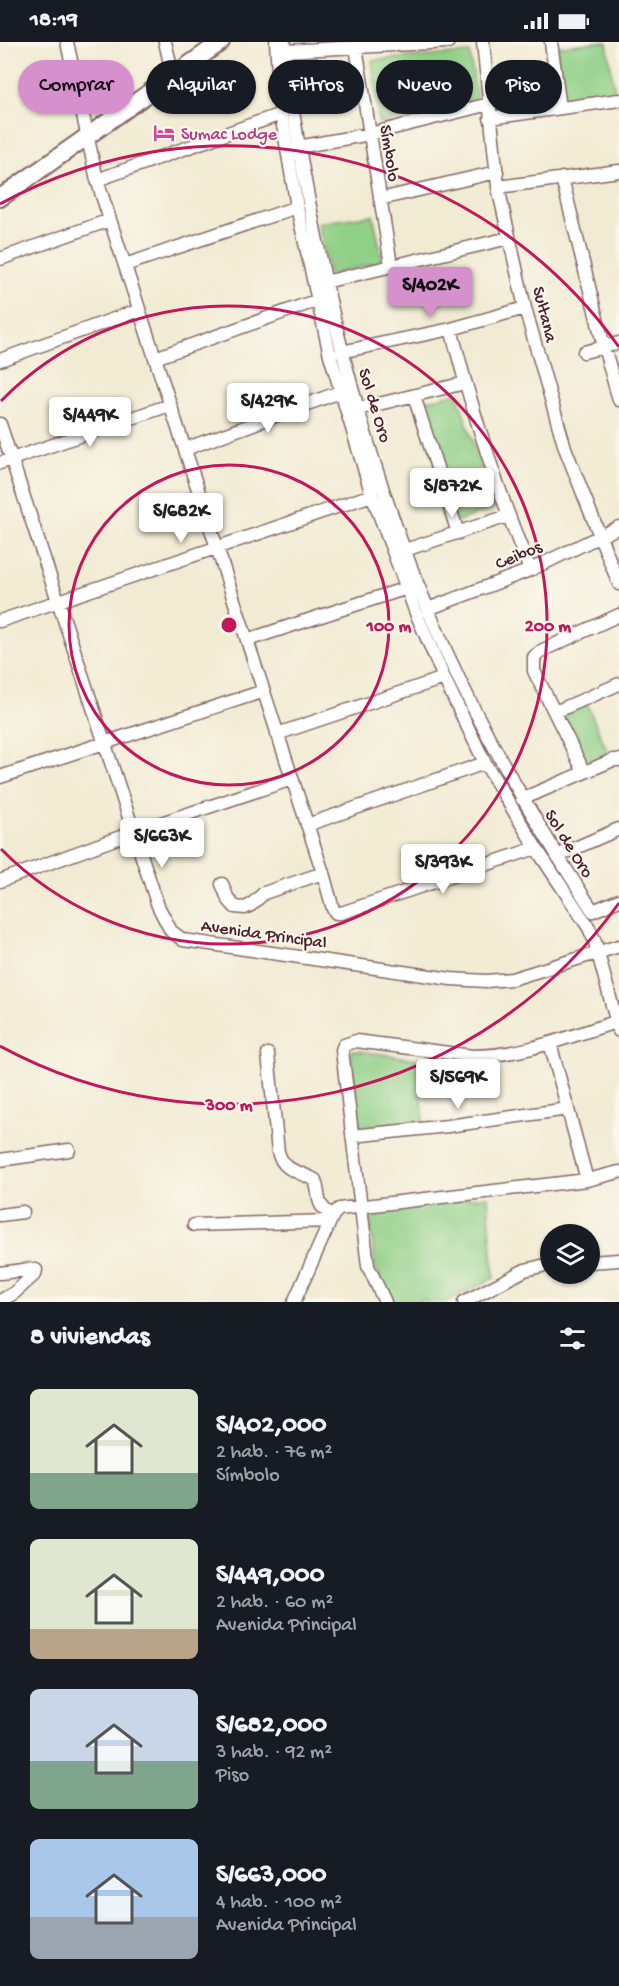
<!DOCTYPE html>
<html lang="es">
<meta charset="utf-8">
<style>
body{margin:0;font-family:"Gochi Hand",sans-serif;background:#20242c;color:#f1f3f6;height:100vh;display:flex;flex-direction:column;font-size:22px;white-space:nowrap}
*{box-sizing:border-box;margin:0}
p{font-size:20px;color:#9ea1a6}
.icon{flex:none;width:33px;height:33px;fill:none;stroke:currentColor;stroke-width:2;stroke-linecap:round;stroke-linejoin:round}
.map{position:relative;height:1260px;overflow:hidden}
.side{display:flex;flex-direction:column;background:#171b24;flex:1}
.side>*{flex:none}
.hud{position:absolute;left:18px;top:18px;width:584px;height:54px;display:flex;gap:12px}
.tools{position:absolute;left:540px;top:1182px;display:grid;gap:12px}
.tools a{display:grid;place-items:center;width:60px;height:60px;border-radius:50%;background:#171b24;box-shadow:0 2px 4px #0004;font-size:30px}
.price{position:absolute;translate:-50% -51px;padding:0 14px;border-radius:6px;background:#fff;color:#222;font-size:20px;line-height:39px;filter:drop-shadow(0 2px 3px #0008)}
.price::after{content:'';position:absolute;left:50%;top:36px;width:18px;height:14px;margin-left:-9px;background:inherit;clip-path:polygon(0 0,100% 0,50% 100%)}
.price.active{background:#d690ce;color:#111}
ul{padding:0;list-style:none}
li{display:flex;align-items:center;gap:18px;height:150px;padding:0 30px}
li span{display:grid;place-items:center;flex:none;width:168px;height:120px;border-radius:9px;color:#555}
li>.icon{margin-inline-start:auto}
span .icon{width:72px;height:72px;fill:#fffc;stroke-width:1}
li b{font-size:26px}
h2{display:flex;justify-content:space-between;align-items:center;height:72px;padding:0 30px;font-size:26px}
.pill{padding:0 21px;border-radius:27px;background:#171b24;box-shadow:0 2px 4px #0004;font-size:21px;line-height:54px}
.pill.active{background:#d690ce;color:#111}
.status{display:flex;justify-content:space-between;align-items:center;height:42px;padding:0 30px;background:#171b24;direction:ltr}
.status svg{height:16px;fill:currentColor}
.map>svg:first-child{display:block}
.green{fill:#90cf86;stroke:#6d7758;stroke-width:1.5}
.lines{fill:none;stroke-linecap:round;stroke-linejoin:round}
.minor-casing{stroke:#846666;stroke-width:15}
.major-casing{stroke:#846666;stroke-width:20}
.minor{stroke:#fff;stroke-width:12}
.major{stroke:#fff;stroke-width:16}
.ring{fill:none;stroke:#c2185b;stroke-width:3}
.labels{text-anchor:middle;stroke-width:4.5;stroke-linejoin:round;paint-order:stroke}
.hotel-label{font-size:18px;fill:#b23c85;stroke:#fbf7ec;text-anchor:start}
.street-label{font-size:18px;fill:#4a1f2b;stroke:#fbf7ec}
.centre{fill:#c2185b;stroke:#fbf7ec;stroke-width:3}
.ring-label{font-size:18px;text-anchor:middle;font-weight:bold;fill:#c2185b;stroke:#fbf7ec;stroke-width:4.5;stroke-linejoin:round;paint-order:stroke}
</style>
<div class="status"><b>18:19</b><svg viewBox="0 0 49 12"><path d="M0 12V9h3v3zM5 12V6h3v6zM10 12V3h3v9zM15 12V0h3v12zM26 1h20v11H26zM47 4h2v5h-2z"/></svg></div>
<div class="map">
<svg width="619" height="1260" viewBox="0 0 619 1260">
<rect width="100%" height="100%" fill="#fbf7ec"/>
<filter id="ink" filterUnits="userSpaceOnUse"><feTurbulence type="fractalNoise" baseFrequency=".0167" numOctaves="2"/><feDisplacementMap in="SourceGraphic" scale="12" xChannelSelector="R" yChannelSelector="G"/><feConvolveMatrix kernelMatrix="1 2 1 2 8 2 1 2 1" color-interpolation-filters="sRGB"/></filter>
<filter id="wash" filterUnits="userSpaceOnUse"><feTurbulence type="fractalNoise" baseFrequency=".008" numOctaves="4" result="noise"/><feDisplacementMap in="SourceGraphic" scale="24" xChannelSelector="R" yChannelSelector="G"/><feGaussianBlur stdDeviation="1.35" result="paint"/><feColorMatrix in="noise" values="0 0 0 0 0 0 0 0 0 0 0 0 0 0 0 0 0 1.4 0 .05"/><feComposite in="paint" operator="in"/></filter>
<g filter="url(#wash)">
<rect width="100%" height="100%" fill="#f1ebd3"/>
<path class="green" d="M596,0H607L615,51L562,58L556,5Z
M470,11L477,59L379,81L372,18Z
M373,173L383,219L329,233L318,181Z
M457,351L495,466L455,480L416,361Z
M587,662L609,713L587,722L561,674Z
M351,1008L418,1017L424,1079L359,1085Z
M488,1154L494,1236L446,1260H426L424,1257L417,1260H394L375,1224L369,1171L372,1168Z"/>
</g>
<g filter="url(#ink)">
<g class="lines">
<defs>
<path id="minor" d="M67,0L97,138L323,831L333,867L336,871H341L536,806
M165,0L173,34
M276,0L281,72L297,165L330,313L372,453L416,571L444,636L485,721L536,806L589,886L595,900L619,989
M284,0C290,61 301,120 313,180C342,327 384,472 446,609C487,700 538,785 593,869L619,858
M483,0L498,145L525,266L565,406L619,542
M551,0L560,66
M356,5L391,223
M285,9L448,0
M490,76L619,58
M298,105L370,92L489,62
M562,136L604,305L619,358
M97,138L281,72
M498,145L619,129
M380,157L497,130
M0,217L110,178
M125,223L297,165
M325,240L509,196
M451,287C472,369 498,450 530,528
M341,310L451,287L525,266
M584,310L619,301
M155,316L318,258
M0,318L139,268
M414,354L458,491
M358,367L465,341
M0,382L158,864L171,889L183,898L451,937L486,939L512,937L619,904
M185,407L340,350
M0,421L170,363
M405,508L508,474
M428,567L530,528L619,485
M0,579L372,453
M247,598L407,546
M555,670L619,642
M277,692L444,636
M584,730L534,629V615L543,608L619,573
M0,735L264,649
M522,757L613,718H619
M307,783L485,721
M557,814L619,787
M0,839L134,790L292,737
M222,842L228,857L235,865L245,866L251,863L264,851L323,831
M550,1001L587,1138
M268,1012L278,1110C284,1130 299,1129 315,1138C321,1155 314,1163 333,1173
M352,1094L448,1084L568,1067
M0,1118L69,1108
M0,1173L23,1170
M194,1183L330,1179
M590,1220L619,1218
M0,1231L31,1227L36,1228L35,1232L14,1251L0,1259
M294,1260L333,1173L339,1167L587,1138L619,1130
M385,1260L368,1224L342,1008L344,1003L356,999L472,1014C523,1014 570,994 619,979
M464,1260L525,1228L550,1222"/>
<path id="major" d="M0,156L221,0"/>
</defs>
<use href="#minor" class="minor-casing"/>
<use href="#major" class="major-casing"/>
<use href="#minor" class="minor"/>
<use href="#major" class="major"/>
</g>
</g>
<g class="ring">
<circle cx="229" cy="583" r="160"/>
<path d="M1 359A319 319 0 1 1 1 807"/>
<path d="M619 861A479 479 0 0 1 0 1004M0 162A479 479 0 0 1 619 305"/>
</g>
<defs>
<symbol id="hotel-bare" viewBox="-9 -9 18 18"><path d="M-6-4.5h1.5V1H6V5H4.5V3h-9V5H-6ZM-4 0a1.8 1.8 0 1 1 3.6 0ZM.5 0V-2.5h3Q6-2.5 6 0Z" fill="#d1479c" stroke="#fbf7ec" stroke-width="2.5" paint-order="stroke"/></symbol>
</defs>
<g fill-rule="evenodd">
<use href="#hotel-bare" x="149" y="76" width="30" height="30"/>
</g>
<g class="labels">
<g class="hotel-label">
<text x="181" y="97">Sumac Lodge</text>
</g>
<g class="street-label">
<text transform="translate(391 111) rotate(81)" y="6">Símbolo</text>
<text transform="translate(546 272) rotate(76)" y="6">Sultana</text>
<text transform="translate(376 363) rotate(73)" y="6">Sol de Oro</text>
<text transform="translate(518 512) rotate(-23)" y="6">Ceibos</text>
<text transform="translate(570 801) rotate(58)" y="6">Sol de Oro</text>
<text transform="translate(264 891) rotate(8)" y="6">Avenida Principal</text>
</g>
</g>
<circle cx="229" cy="583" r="9" class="centre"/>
<g class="ring-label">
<text x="389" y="589">100 m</text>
<text x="548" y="589">200 m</text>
<text x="229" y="1068">300 m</text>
</g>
</svg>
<div class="tools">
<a><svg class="icon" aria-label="layers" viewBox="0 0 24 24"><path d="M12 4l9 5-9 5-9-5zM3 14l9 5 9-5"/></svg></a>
</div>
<b class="price active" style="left:430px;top:276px">S/402K</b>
<b class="price" style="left:268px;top:392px">S/429K</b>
<b class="price" style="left:90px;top:406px">S/449K</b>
<b class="price" style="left:452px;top:477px">S/872K</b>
<b class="price" style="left:181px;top:502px">S/682K</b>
<b class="price" style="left:162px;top:827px">S/663K</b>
<b class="price" style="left:443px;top:853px">S/393K</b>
<b class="price" style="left:458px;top:1068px">S/569K</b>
<div class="hud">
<a class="pill active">Comprar</a>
<a class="pill">Alquilar</a>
<a class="pill">Filtros</a>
<a class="pill">Nuevo</a>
<a class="pill">Piso</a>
</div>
</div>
<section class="side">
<h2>8 viviendas<svg class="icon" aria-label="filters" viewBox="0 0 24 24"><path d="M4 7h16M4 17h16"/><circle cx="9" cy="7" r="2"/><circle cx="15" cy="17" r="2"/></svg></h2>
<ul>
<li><span style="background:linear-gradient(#dfe7d0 70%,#7fa58c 0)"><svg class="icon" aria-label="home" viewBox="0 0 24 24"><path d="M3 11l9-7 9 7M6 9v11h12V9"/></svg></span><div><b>S/402,000</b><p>2 hab. · 76 m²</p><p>Símbolo</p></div></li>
<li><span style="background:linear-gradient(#dfe7d0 75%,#b9a48a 0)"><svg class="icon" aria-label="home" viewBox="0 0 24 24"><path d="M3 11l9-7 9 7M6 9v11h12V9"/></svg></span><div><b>S/449,000</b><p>2 hab. · 60 m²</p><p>Avenida Principal</p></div></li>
<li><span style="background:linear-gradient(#c9d6e8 60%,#7fa58c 0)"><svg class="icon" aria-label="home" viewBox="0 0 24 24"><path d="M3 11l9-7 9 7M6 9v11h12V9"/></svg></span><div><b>S/682,000</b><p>3 hab. · 92 m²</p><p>Piso</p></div></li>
<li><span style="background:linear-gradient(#a9c7e8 65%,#9aa5b1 0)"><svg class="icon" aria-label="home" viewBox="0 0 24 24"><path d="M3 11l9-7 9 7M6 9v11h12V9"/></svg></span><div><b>S/663,000</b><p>4 hab. · 100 m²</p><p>Avenida Principal</p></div></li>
</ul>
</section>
